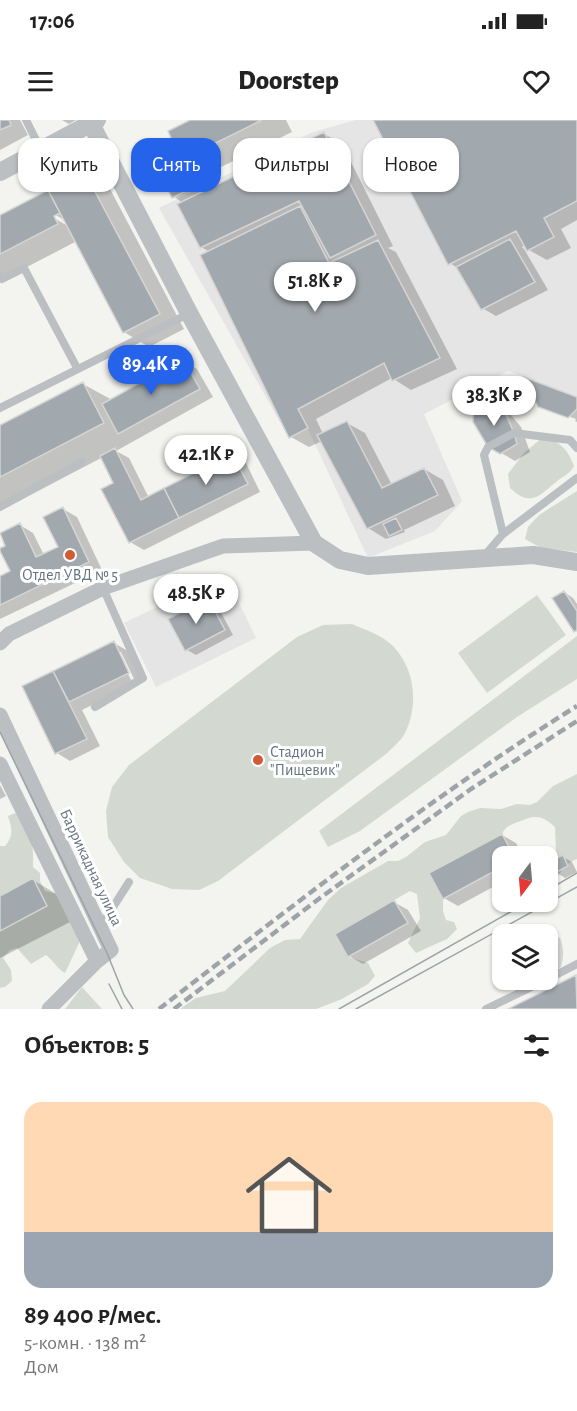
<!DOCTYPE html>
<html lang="ru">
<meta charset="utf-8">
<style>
body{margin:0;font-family:"Alegreya Sans",sans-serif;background:#f6f6f6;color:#222;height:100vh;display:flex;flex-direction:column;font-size:22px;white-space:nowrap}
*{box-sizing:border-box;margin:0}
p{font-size:20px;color:#767676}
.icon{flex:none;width:33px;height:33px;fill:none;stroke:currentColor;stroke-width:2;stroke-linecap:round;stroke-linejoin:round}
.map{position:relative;height:889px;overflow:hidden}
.sheet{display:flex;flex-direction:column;background:#fff;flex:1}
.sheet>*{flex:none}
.hud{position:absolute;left:18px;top:18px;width:542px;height:54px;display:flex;gap:12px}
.needle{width:39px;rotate:196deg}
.buttons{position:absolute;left:492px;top:726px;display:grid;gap:12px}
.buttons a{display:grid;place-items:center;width:66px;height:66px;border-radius:12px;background:#fff;box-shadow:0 2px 4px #0004;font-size:30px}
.price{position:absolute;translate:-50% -51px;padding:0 14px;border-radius:21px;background:#fff;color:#222;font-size:20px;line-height:39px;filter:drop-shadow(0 2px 3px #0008)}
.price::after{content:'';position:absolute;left:50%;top:36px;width:18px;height:14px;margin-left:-9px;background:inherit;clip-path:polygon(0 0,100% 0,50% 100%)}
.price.active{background:#2563eb;color:#fff}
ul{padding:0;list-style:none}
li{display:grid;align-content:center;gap:12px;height:318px;padding:0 24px}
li+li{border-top:2px solid #e0e0e0}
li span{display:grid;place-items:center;height:186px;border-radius:18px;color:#555}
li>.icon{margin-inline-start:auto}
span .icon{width:108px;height:108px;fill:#fffc;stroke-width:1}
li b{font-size:26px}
h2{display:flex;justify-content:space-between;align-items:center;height:72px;padding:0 24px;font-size:26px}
.pill{padding:0 21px;border-radius:18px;background:#fff;box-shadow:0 2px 4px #0004;font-size:21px;line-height:54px}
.pill.active{background:#2563eb;color:#fff}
.status{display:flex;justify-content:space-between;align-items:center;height:42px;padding:0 30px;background:#fff;direction:ltr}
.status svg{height:16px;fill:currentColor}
header{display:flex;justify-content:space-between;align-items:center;height:78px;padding:0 24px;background:#fff;font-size:27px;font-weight:800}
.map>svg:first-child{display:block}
.built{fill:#e4e5e4}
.green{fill:#d3d8d0}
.shadow{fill:#0003;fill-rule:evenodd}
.building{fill:#a2a9ae;stroke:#d5d5d3;stroke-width:1.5}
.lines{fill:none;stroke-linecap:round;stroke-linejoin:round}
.service{stroke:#bbbfc2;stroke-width:8}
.minor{stroke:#bbbfc2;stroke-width:15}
.tertiary{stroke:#bbbfc2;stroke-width:18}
.tram{stroke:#9da3a7;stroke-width:1.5}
.rail{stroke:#9da3a7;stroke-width:4.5;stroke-dasharray:9 4.5;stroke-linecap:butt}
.poi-dot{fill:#d05b34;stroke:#fff;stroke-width:2}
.labels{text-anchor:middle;stroke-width:6;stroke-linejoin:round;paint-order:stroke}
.poi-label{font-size:16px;fill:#66737e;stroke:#fff}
.street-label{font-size:16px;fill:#66737e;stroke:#fff}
</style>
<div class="status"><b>17:06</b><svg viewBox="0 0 49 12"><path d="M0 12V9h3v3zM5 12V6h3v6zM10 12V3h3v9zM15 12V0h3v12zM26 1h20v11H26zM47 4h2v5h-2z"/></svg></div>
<header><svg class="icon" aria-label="menu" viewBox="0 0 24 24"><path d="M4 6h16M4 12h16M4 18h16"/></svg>Doorstep<svg class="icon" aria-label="heart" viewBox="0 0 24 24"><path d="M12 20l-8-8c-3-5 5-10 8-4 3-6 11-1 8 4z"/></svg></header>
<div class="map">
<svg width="577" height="889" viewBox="0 0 577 889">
<rect width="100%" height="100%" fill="#f3f4f0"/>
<path class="built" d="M356,0H577V277L508,251L424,294L462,381L435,411L368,438L308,309L289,318L159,88L313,12Z
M225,454L256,518L156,567L124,503Z"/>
<path class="green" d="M543,317C560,321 568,330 574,346C570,354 563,356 556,362C538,377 530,387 510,368L508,354L524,333Z
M577,371V432L541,428L525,419L528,407L539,395Z
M537,475L566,515L487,573L458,533Z
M352,504C366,510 382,515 393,526C415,549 419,585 405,613C401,621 392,628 386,634L218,761L199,770L172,769L140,758L124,742L108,717L106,691L112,667L129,645L297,517L323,505Z
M577,516V559L517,597L360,711L328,727L319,711Z
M577,654V739C559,746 561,755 550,769L548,770V736H538L556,732L555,707C541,694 534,695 518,702C510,705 506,706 502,714L429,753L443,779V791L446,800L454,802L457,809L447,819L416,833L408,823L420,798L417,774L410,771L335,814L348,837L368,843L375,856L368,864L342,879L316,889H180L196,878L225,871L270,828L285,820L300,819L328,780L341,768L388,741H398L406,737L425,722L446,715L461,696L468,692L480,688L501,689L517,684L530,685L537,682L553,666Z
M15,693C32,705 34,727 33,747L40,753V761L45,771C71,776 58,782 68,798C73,806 77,813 80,821L65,853C57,849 54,841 46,835L31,844L17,828L10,830L3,838L11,850L12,861L5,867L0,868V811L47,786L33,759L0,776V726H5C14,715 12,709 8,696Z
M548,815L560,818C564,828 564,836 561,847L548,854Z
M82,867L102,889H65Z"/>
<path class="shadow" d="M0,0H20L28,15L0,30Z
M62,0H76L69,4Z
M194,0H286L292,12L207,54L214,68L324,14L342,24L393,126L388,128L396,132L457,249L411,270L392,258L316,299L323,314L347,303L365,313L392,365L424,349L443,360L455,386L404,410L405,412L386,419L368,408L322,321L309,327L291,317L210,132L201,127L183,83L173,76V18Z
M375,0H577V100L561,109L571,128L547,140L529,130L526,125L522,127L524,129L548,170L496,196L482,188L459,149L450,143Z
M84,53L109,67L184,209L149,227L124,212L77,121L0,161V97ZM49,91L66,101V105L47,94Z
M183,241L197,249L213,277L116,331L129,338L149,378L232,335L246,343L260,372L144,430L130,422L115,363L103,337L0,391V307L83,264L112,280Z
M577,279V302L575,301L576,299L539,286Z
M488,280L511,295L521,307L530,332L515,341L489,326Z
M63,389L77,397L102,450L0,499V458L12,452L7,426L20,405L33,413L44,435L60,428Z
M564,472L573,478L577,484V512L554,479Z
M208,480L217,485L233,515L196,535L187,530Z
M114,523L128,531L142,560L82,590L100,626L70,641L57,633L24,567ZM118,532H121L134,559L131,560Z
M0,665L6,676L0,679Z
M502,715L516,723L523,736H502V762L458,786L444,778Z
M563,737L572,742L577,752L565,758L556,752Z
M33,760L58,775L72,801L0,838V777Z
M394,782L408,790L421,811L363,844L349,836Z"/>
<path class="building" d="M0,0H9L11,5L0,10Z
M190,0H262L183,39L196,66L172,78L148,29L171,18L168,11Z
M373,0H577V81L544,98L554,117L527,131L516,111L448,145Z
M324,12L376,115L330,138L299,81L200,128L177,84Z
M84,51L160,194L123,213L48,70Z
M48,70L60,93L54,96L58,104L0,134V95Z
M300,86L329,143L378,120L440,238L392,261L384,243L298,289L308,308L289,318L200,135Z
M510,119L535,162L481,190L456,147Z
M183,239L200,269L118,314L102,284Z
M524,257L577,277V289L568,298L538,287Z
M83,262L104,303L0,357V305Z
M488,279L497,285L507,297L514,313L517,324L500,334L488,327L473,302L474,287Z
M347,301L382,368L424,348L438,375L367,409L317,315Z
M115,328L141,380L164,368L179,398L129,423L101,369L113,363L100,336Z
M232,334L248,364L179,398L164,368Z
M63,387L89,442L0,485V456L10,451L0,431V428L5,426L0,413L20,403L36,437L58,427L43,397Z
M396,398L402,410L389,416L383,404Z
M564,471L577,491V510L574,512L552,478Z
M208,478L225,510L185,531L168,499Z
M114,521L129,553L69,582L53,551Z
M53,551L87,619L55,634L22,566Z
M502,714L514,736H502V747L443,779L429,753Z
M563,735L568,746L555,753L549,742Z
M33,758L47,786L0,811V776Z
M394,780L408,803L348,837L335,814Z
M576,855L577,889H508Z"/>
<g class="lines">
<path class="service" d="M26,0L41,30
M0,156L2,159L24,148L77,248
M0,288L188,194
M0,387L82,342
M503,414L484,335L488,327L514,313L570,320L577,328
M484,436L503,414L577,358
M95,587L143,558L103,468
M101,806L129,762
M548,859L577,844
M486,889L546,860"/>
<path class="minor" d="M0,523L9,514L103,468L223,426L314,423
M0,595L111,830L97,841L0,644
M49,889L97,841"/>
<path class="tertiary" d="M91,4L189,193L314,423L340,440L368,446L533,435L577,442
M0,52L97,0"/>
<path class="tram" d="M0,612L107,833L124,875L133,889
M548,770L577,753
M109,864L122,889
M339,889L528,782
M356,889L577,767"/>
<path class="rail" d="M159,889C295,784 431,677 577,586
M174,889L320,778L471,669L577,601"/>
</g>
<g class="poi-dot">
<circle cx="70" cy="435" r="6"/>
<circle cx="258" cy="640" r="6"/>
</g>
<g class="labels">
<g class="poi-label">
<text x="70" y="460">Отдел УВД № 5</text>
<text x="270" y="637" text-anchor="start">Стадион<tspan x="270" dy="18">"Пищевик"</tspan></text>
</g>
<g class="street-label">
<text transform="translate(92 747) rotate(65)" y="6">Баррикадная улица</text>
</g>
</g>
</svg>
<div class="buttons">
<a><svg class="needle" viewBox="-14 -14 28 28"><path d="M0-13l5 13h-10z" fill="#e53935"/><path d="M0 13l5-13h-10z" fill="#767676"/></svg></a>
<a><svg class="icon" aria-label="layers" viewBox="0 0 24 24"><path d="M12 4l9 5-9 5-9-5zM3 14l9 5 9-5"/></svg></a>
</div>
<b class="price" style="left:315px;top:193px">51.8K ₽</b>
<b class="price active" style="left:151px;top:276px">89.4K ₽</b>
<b class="price" style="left:494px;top:307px">38.3K ₽</b>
<b class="price" style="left:206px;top:366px">42.1K ₽</b>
<b class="price" style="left:196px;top:505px">48.5K ₽</b>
<div class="hud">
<a class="pill">Купить</a>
<a class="pill active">Снять</a>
<a class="pill">Фильтры</a>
<a class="pill">Новое</a>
</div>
</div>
<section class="sheet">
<h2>Объектов: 5<svg class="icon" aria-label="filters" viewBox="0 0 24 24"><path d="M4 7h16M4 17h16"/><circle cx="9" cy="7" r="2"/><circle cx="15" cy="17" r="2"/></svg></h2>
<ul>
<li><span style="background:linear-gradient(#ffd9b3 70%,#9aa5b1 0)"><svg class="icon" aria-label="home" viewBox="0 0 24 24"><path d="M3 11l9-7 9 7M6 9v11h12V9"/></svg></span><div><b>89 400 ₽/мес.</b><p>5-комн. · 138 m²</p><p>Дом</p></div></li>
</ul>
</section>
